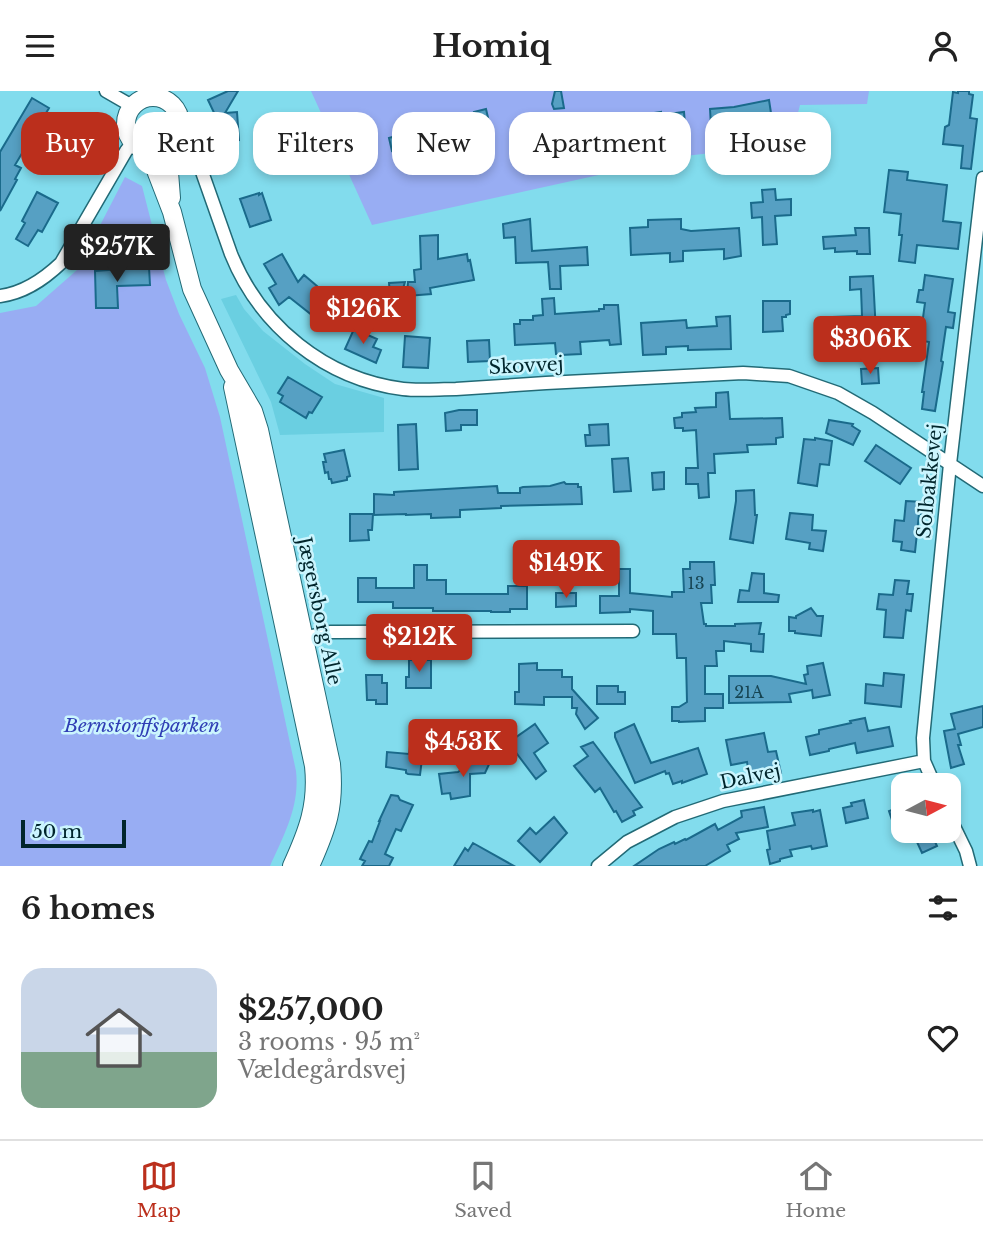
<!DOCTYPE html>
<meta charset="utf-8">
<style>
body{margin:0;font-family:"Libre Baskerville",serif;background:#f2f2f2;color:#222;height:100vh;display:flex;flex-direction:column;font-size:26px;white-space:nowrap}
*{box-sizing:border-box;margin:0}
p{font-size:23px;color:#767676}
.icon{flex:none;width:38px;height:38px;fill:none;stroke:currentColor;stroke-width:2;stroke-linecap:round;stroke-linejoin:round}
.map{position:relative;height:775px;overflow:hidden}
.sheet{display:flex;flex-direction:column;background:#fff;flex:1}
.sheet>*{flex:none}
.hud{position:absolute;left:21px;top:21px;width:942px;height:63px;display:flex;gap:14px}
.needle{width:46px;rotate:83deg}
.fabs{position:absolute;left:891px;top:682px;display:grid;gap:14px}
.fabs a{display:grid;place-items:center;width:70px;height:70px;border-radius:14px;background:#fff;box-shadow:0 4px 10px #0003;font-size:35px}
.scale{position:absolute;left:21px;bottom:18px;width:105px;box-sizing:border-box;padding-left:7px;border:4px solid #00252c;border-top:0;font-size:19px;line-height:24px;white-space:nowrap;color:#00252c;-webkit-text-stroke:5px #cbf5fe;paint-order:stroke}
.price{position:absolute;translate:-50% -60px;padding:0 16px;border-radius:7px;background:#bb2f1c;color:#fff;font-size:23px;line-height:46px;filter:drop-shadow(0 2px 4px #0008)}
.price::after{content:'';position:absolute;left:50%;top:42px;width:21px;height:16px;margin-left:-10px;background:inherit;clip-path:polygon(0 0,100% 0,50% 100%)}
.price.active{background:#222;color:#fff}
ul{padding:0;list-style:none}
li{display:flex;align-items:center;gap:21px;height:175px;padding:0 21px}
li+li{border-top:2px solid #e0e0e0}
li span{display:grid;place-items:center;flex:none;width:196px;height:140px;border-radius:21px;color:#555}
li>.icon{margin-inline-start:auto}
span .icon{width:84px;height:84px;fill:#fffc;stroke-width:1}
li b{font-size:30px}
h2{display:flex;justify-content:space-between;align-items:center;height:84px;padding:0 21px;font-size:30px}
.chip{padding:0 24px;border-radius:21px;background:#fff;box-shadow:0 4px 10px #0003;font-size:24px;line-height:63px}
.chip.active{background:#bb2f1c;color:#fff}
header{display:flex;justify-content:space-between;align-items:center;height:91px;padding:0 21px;background:#fff;font-size:32px;font-weight:700}
.tab-bar{display:flex;justify-content:space-around;align-items:center;height:98px;border-top:2px solid #e0e0e0;background:#fff;font-size:19px;color:#767676}
.tab-bar a{display:grid;justify-items:center;gap:4px}
.tab-bar .active{color:#bb2f1c}
.map>svg:first-child{display:block}
.built{fill:#6acfe1}
.green{fill:#98adf3}
.building{fill:#56a0c3;stroke:#1a6a8b;stroke-width:2}
.lines{fill:none;stroke-linecap:round;stroke-linejoin:round}
.street-casing{stroke:#226a76;stroke-width:15}
.secondary-casing{stroke:#226a76;stroke-width:20}
.street{stroke:#fff;stroke-width:12}
.secondary{stroke:#fff;stroke-width:18}
.labels{text-anchor:middle;stroke-width:5;stroke-linejoin:round;paint-order:stroke}
.number-label{font-size:16px;fill:#164452}
.street-label{font-size:19px;fill:#00252c;stroke:#cbf5fe}
.park-label{font-size:19px;font-style:italic;fill:#303eb5;stroke:#cbf5fe}
</style>
<header><svg class="icon" aria-label="menu" viewBox="0 0 24 24"><path d="M4 6h16M4 12h16M4 18h16"/></svg>Homiq<svg class="icon" aria-label="person" viewBox="0 0 24 24"><circle cx="12" cy="8" r="4"/><path d="M4 21q1-7 8-7t8 7"/></svg></header>
<div class="map">
<svg width="983" height="775" viewBox="0 0 983 775">
<rect width="100%" height="100%" fill="#82dced"/>
<path class="built" d="M236,204L244,218L263,240L305,273L335,293L384,307V341L280,344L271,311L221,208Z"/>
<path class="green" d="M311,0H869L867,13L800,14L790,53L685,65L372,134Z
M125,86L142,95L166,189L179,223L205,277L220,326L296,680C300,715 284,744 270,775H0V222L36,215L77,179Z"/>
<path class="building" d="M228,0H238L225,22L237,21L239,49L218,51L217,28L208,9Z
M555,0H561L564,17L554,18L552,13Z
M958,0H969V3L973,4L970,27L977,28L971,78L961,77L963,55L943,53L945,36L949,34L953,1L958,2Z
M32,7L49,17L15,74L21,77L15,88L17,89L0,120V61Z
M769,9L771,22L766,23V26L746,28V29L742,31L711,35L710,18L734,16Z
M486,18L489,31L477,34L474,21Z
M661,21V24L684,21L685,33L662,36V49L649,50L647,23Z
M450,26L454,44L428,51L423,33Z
M78,32L96,42L87,61L74,77L60,69L63,64L60,62Z
M598,36L601,54L561,60L558,46L575,42V39Z
M403,43L407,56L392,60L389,47Z
M308,51L312,72L282,79L277,58Z
M629,58L631,70L609,74L607,63Z
M889,79L908,81L907,89L947,94L943,130L961,132L958,158L917,154L915,172L899,170L902,144H899L901,123L884,121Z
M775,98L776,109L791,108V124L775,125L777,153L763,154L762,126L752,127L751,112L763,111L762,99Z
M37,101L58,112L42,141L38,139L28,155L16,148L25,132L22,130Z
M259,102V104L262,102L271,129L250,136L240,108Z
M530,128L532,160L587,156L588,174L560,175L561,198H550L548,171L516,172L515,146L504,147L503,133Z
M681,128V138L691,140L739,137L741,165L724,168V158L683,160V170L670,171V162L631,164L630,137L648,136V129Z
M855,137H869L870,163H857V160L835,161V157L824,158L823,146L856,144Z
M438,144V168L467,163L468,170L470,169L474,189L430,197L431,203L407,205L408,191H415L414,179L421,178L420,145Z
M282,163L298,191L304,184L324,201H328L339,211L322,232L289,206L279,214L269,197L276,193L264,173Z
M149,176L150,194L117,195L118,217H96L95,180Z
M925,184L953,188L948,221L955,222L953,237L946,236L941,270L943,271L935,320L922,318L924,301H922L929,251L917,249L919,234H922L925,212L917,211L919,199H923Z
M873,185L876,242L834,244L833,226L862,225L861,198L850,199V186Z
M405,191L401,204H390L389,192Z
M554,207L555,223L599,220V218H604V214H618L621,253L610,254L609,249L580,251L581,263L561,264L560,263H556L555,252L515,254L514,233H520V229H533V225L543,224L542,208Z
M763,210H790V223L786,224V226H782L783,240L763,241Z
M730,225L731,258L688,259V255L666,256V263L643,264L641,232L686,229L687,237L717,235L716,226Z
M354,238L377,248L373,256L381,259L376,272L345,258Z
M405,245L430,247L428,277L403,276Z
M489,249L490,270L468,271L467,250Z
M878,277L879,292L862,293L861,278Z
M288,286L322,306L312,322L309,321L306,327L280,311L283,305L278,302Z
M728,301L730,328L782,327L783,346L776,347V353L747,354L748,361L714,363L715,382H708L709,406L699,407L698,393H686V377H698L696,339L683,340V337H675L674,327L682,326V322L696,321L695,317L716,316V302Z
M459,319H477V334H461V339L446,340L445,322Z
M829,329L853,333L852,335L860,340L853,354L826,342Z
M416,333L418,378L399,379L398,334Z
M608,333L609,354L586,355L585,344H590L589,334Z
M815,347L832,350L829,374L820,373L817,395L798,392L804,348L815,349Z
M876,354L911,377L900,393L865,370Z
M344,359L350,385L347,386V389L332,392L331,388H329L328,381L325,382L323,371H326L324,363Z
M628,367L631,400L614,401L612,368Z
M664,381V398L653,399L652,382Z
M564,391L566,393H578V396H581L582,413L501,415V417L460,419V426L431,427V423L406,424V423L374,424V403L394,404V401L497,395L498,402H520V397L523,396L550,395Z
M754,399L755,424H757L753,452L730,448L736,410V400Z
M906,410L923,411L922,423H919L915,461L901,459L902,451L893,450L895,429L904,430Z
M790,422L813,424L812,439L826,440L823,460L809,458L810,452L786,448Z
M350,423H373L372,439H368L369,449L350,450Z
M690,471H714L715,494H711L712,512H701L704,533H706V535H735V533L761,532L759,543H764L763,561L751,560V553L724,550V560H716L717,575H705V603H723V617H705V630L679,631V630H672V616H679L687,611L686,567H677L676,543H653V520L630,518V521L600,522V505H619V478H630V502L672,506V501H684L683,478H690Z
M414,474H427V489H446V503H508V495H527V518H510V521H491V520H433V517H393V511H358V487H376V497H414Z
M752,482L764,483V502L779,504L778,511H738L740,499L749,500Z
M895,489L909,490L907,503H913L911,520L906,519L903,547L884,546L886,519L877,518L879,503L893,504Z
M556,502H576V515L556,516Z
M811,517L817,525H823L821,545L795,542V540H789V526L796,527V525Z
M409,569H431V597H406V586H409Z
M537,572V579H562V586H572V598L598,627L585,638L576,623L577,617H572V606H544V614L515,613V601H519V573Z
M823,572L830,604L813,607L812,599L789,603L791,611L729,612V585H771L806,593L804,584L808,583L807,575Z
M884,582L904,584L901,616L865,612L866,593L883,595Z
M366,584H382V592H387V613H376V609H367Z
M597,595H618V601H625V613H597Z
M983,615V636L958,643L961,654H958L964,673L951,677L944,640L955,638L951,623Z
M865,627L868,640L889,636L893,655L857,662L855,652L829,658V660L810,664L806,646L819,643V639L851,632L850,630Z
M535,633L548,652L534,662L546,680L536,688L517,663L511,668L502,656Z
M634,633L651,672L698,657L707,683L682,692V690L673,693L669,682L666,683L665,680L635,692L615,646V642Z
M764,642L768,661L776,660L781,682L750,688L747,671L731,674L726,649Z
M593,651L642,716L633,720L635,724L622,731L616,720L614,721L600,697L595,701L574,675L588,665L581,656Z
M410,655L421,657L420,668H422L420,684L408,683L406,682V679L386,676L387,661L409,663Z
M480,665L491,669L485,682L470,683V705L451,708L450,702L442,703L439,683L458,681Z
M391,704L398,705L400,709L413,714L401,740L396,738L385,763L393,767L389,775H362L365,770L360,768L369,750L372,751L380,730H379Z
M864,709L868,727L846,732L843,717L852,715L851,712Z
M903,715V732L894,735L889,720Z
M764,716L768,736L736,742L739,748L727,754L730,760L705,775H634L659,758L674,751L675,753L685,748L686,749L715,733L718,739L742,726L741,720Z
M813,719V721L820,719L827,755L812,758L811,755L790,759L792,765L780,768V770L770,773L767,759L770,758L767,740L795,734L792,722Z
M554,726L567,742L540,771L518,750L530,737L536,743Z
M912,740H930L937,755L922,762Z
M473,752L514,775H454L465,757L468,760Z"/>
<g class="lines">
<defs>
<path id="street" d="M106,0L132,15
M178,43L191,55L195,61L231,163C260,235 325,288 403,298C420,300 439,298 456,298C486,296 516,294 546,292C612,289 677,285 743,282L789,285L838,302L873,322L983,395
M0,205C24,202 43,189 61,172L126,60L133,51
M298,548L330,541L633,540
M935,695L924,670L923,647L950,373L983,87
M948,723L966,760L970,775
M598,775L627,751L675,726L723,710L924,670"/>
<path id="secondary" d="M126 33a27 27 0 1 1 54 0a27 27 0 1 1-54 0Z
M167,56L171,107
M149,59L157,82L172,121L192,198L229,279L253,320L259,339L331,673C335,716 327,737 310,775
M233,296L314,675C318,714 308,740 292,775"/>
</defs>
<use href="#street" class="street-casing"/>
<use href="#secondary" class="secondary-casing"/>
<use href="#street" class="street"/>
<use href="#secondary" class="secondary"/>
</g>
<g class="labels">
<g class="number-label">
<text x="696" y="498">13</text>
<text x="749" y="607">21A</text>
</g>
<g class="street-label">
<text transform="translate(526 274) rotate(-3)" y="7">Skovvej</text>
<text transform="translate(929 390) rotate(-84)" y="7">Solbakkevej</text>
<text transform="translate(320 520) rotate(78)" y="7">Jægersborg Alle</text>
<text transform="translate(750 685) rotate(-12)" y="7">Dalvej</text>
</g>
<g class="park-label">
<text x="142" y="641">Bernstorffsparken</text>
</g>
</g>
</svg>
<div class="fabs">
<a><svg class="needle" viewBox="-14 -14 28 28"><path d="M0-13l5 13h-10z" fill="#e53935"/><path d="M0 13l5-13h-10z" fill="#767676"/></svg></a>
</div>
<div class="scale">50 m</div>
<b class="price active" style="left:117px;top:193px">$257K</b>
<b class="price" style="left:363px;top:255px">$126K</b>
<b class="price" style="left:870px;top:285px">$306K</b>
<b class="price" style="left:566px;top:509px">$149K</b>
<b class="price" style="left:419px;top:583px">$212K</b>
<b class="price" style="left:463px;top:688px">$453K</b>
<div class="hud">
<a class="chip active">Buy</a>
<a class="chip">Rent</a>
<a class="chip">Filters</a>
<a class="chip">New</a>
<a class="chip">Apartment</a>
<a class="chip">House</a>
</div>
</div>
<section class="sheet">
<h2>6 homes<svg class="icon" aria-label="filters" viewBox="0 0 24 24"><path d="M4 7h16M4 17h16"/><circle cx="9" cy="7" r="2"/><circle cx="15" cy="17" r="2"/></svg></h2>
<ul>
<li><span style="background:linear-gradient(#c9d6e8 60%,#7fa58c 0)"><svg class="icon" aria-label="home" viewBox="0 0 24 24"><path d="M3 11l9-7 9 7M6 9v11h12V9"/></svg></span><div><b>$257,000</b><p>3 rooms · 95 m²</p><p>Vældegårdsvej</p></div><svg class="icon" aria-label="heart" viewBox="0 0 24 24"><path d="M12 20l-8-8c-3-5 5-10 8-4 3-6 11-1 8 4z"/></svg></li>
</ul>
</section>
<nav class="tab-bar">
<a class="active"><svg class="icon" aria-label="map" viewBox="0 0 24 24"><path d="M3 6l6-2 6 2 6-2v14l-6 2-6-2-6 2zM9 4v14M15 6v14"/></svg>Map</a>
<a><svg class="icon" aria-label="saved" viewBox="0 0 24 24"><path d="M7 4h10v16l-5-4-5 4z"/></svg>Saved</a>
<a><svg class="icon" aria-label="home" viewBox="0 0 24 24"><path d="M3 11l9-7 9 7M6 9v11h12V9"/></svg>Home</a>
</nav>
